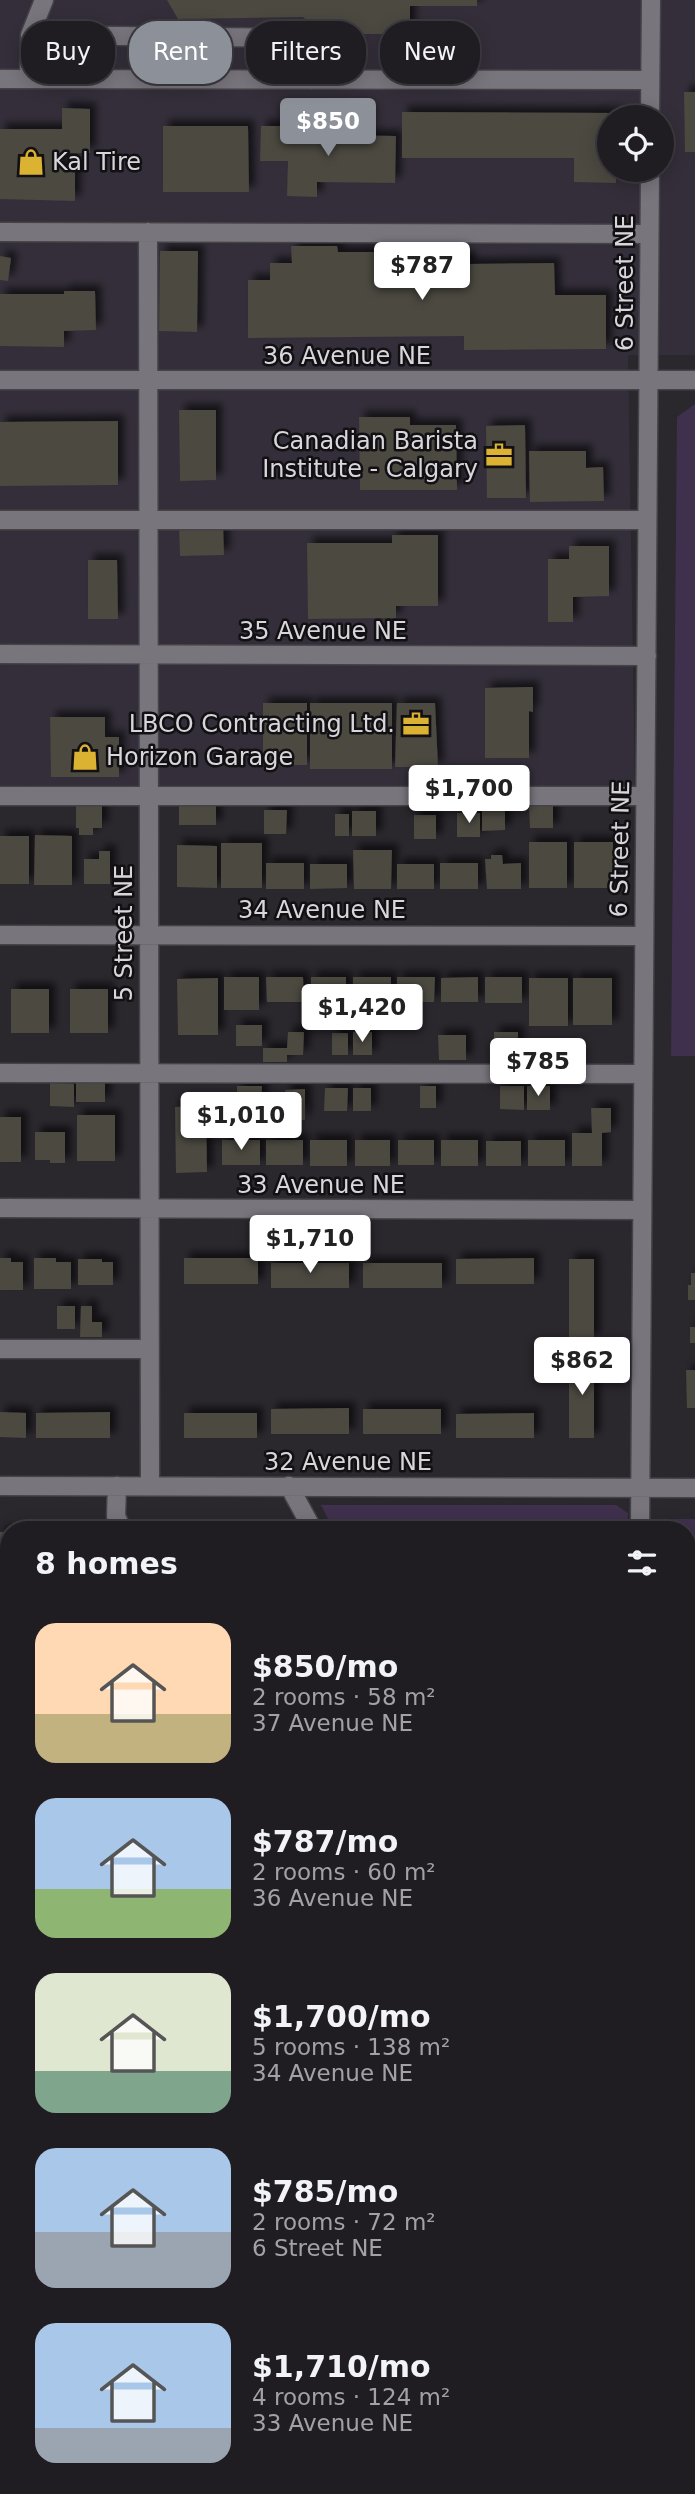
<!DOCTYPE html>
<meta charset="utf-8">
<style>
body{margin:0;font-family:"DejaVu Sans",sans-serif;background:#28262a;color:#f1f3f6;height:100vh;display:flex;flex-direction:column;font-size:26px;white-space:nowrap}
*{box-sizing:border-box;margin:0}
p{font-size:23px;color:#a2a2a5}
.icon{flex:none;width:38px;height:38px;fill:none;stroke:currentColor;stroke-width:2;stroke-linecap:round;stroke-linejoin:round}
.map{position:relative;flex:1;overflow:hidden}
.panel{position:absolute;left:0px;top:1521px;width:696px;height:975px;display:flex;flex-direction:column;background:#201d22;border-radius:28px 28px 0 0;box-shadow:0 4px 18px #0003,0 0 0 2px #3d3b40}
.panel>*{flex:none}
.top-card{position:absolute;left:21px;top:21px;width:654px;height:63px;display:flex;gap:14px}
.buttons{position:absolute;left:597px;top:105px;display:grid;gap:14px}
.buttons a{display:grid;place-items:center;width:77px;height:77px;border-radius:50%;background:#201d22;box-shadow:0 4px 18px #0003,0 0 0 2px #3d3b40;font-size:35px}
.price{position:absolute;translate:-50% -60px;padding:0 16px;border-radius:7px;background:#fff;color:#222;font-size:23px;line-height:46px;filter:drop-shadow(0 2px 4px #0008)}
.price::after{content:'';position:absolute;left:50%;top:42px;width:21px;height:16px;margin-left:-10px;background:inherit;clip-path:polygon(0 0,100% 0,50% 100%)}
.price.current{background:#8c9099;color:#fff}
ul{padding:0;list-style:none}
li{display:flex;align-items:center;gap:21px;height:175px;padding:0 35px}
li span{display:grid;place-items:center;flex:none;width:196px;height:140px;border-radius:21px;color:#555}
li>.icon{margin-inline-start:auto}
span .icon{width:84px;height:84px;fill:#fffc;stroke-width:1}
li b{font-size:30px}
h2{display:flex;justify-content:space-between;align-items:center;height:84px;padding:0 35px;font-size:30px}
.pill{padding:0 24px;border-radius:28px;background:#201d22;box-shadow:0 4px 18px #0003,0 0 0 2px #3d3b40;font-size:24px;line-height:63px}
.pill.current{background:#8c9099;color:#fff}
.map>svg:first-child{display:block}
.built{fill:#332e39;fill-rule:evenodd}
.green{fill:#3f304e}
.building{fill:#4b4841;filter:url(#shadow)}
.lines{fill:none;stroke-linecap:round;stroke-linejoin:round}
.minor-casing{stroke:#454348;stroke-width:21}
.minor{stroke:#79757d;stroke-width:18}
.labels{text-anchor:middle;stroke-width:5;stroke-linejoin:round;paint-order:stroke}
.poi-label{font-size:24px;fill:#d8d6da;stroke:#121013;text-anchor:start}
.street-label{font-size:24px;fill:#d8d6da;stroke:#121013}
</style>
<div class="map">
<svg width="695" height="2494" viewBox="0 0 695 2494">
<defs>
<filter id="shadow"><feDropShadow dx="6" dy="-6" stdDeviation="3.5" flood-color="#0009"/></filter>
</defs>
<rect width="100%" height="100%" fill="#2a272d"/>
<path class="built" d="M0,0H695V355H628L635,786L0,785ZM609,117H662V170H609Z
M0,1719L9,1727V1983L0,1978Z"/>
<path class="green" d="M695,404V1056H671L677,417Z
M321,1505H616L628,1513L627,1529H333Z
M673,1519H695V2494H675V2487H688V1530L673,1529Z
M0,1657L9,1663V1727L0,1719Z"/>
<path class="building" d="M167,0H477V6H410V34H322L303,17L178,19Z
M684,92H695V152H685Z
M62,108L90,109V153H63L62,170H75V201L0,199V129H62Z
M402,112L616,113V117H609V170H616V183L574,182V158H402Z
M163,126H248L249,192H163Z
M261,126H315V135L396,136L395,183L317,182V197L287,196L288,161H260Z
M291,246H337L338,252H378L379,259L470,258V264L554,263L555,295H606V349L464,350V336L248,338V280H270V263H292Z
M160,251H198L197,332L159,331Z
M0,256L11,258L8,281L0,280Z
M64,291H95L96,330L64,331V347L0,346V294H64Z
M179,410H216V480L180,481Z
M359,417H410V425H456L457,490H360Z
M118,421V485L0,486V422Z
M525,425L526,498H487L486,426Z
M529,451H586V468L603,467L604,501L530,502Z
M179,525H223L224,555L180,556Z
M392,535H438V606H396V618L308,619L307,543H392Z
M569,546H609V596L573,597V622H548V559H569Z
M88,560H117L118,619H88Z
M527,687H533V712L529,711V758H485V688Z
M263,703H307V765H263Z
M310,703H392V769H310Z
M397,703H435L438,767H395Z
M50,717H105V737H119V777H51Z
M102,804V828H93V835H79V828H76V805Z
M179,804L216,805V825H179Z
M553,805V828H530L529,806Z
M482,806H505V830L482,831Z
M264,810H287L286,834H264Z
M352,811H376V836H352Z
M457,813H480V837H457Z
M335,814H349V836H335Z
M414,815H436V839H414Z
M35,835L72,836V885H34Z
M0,836H29V884H0Z
M529,842H567V888H529Z
M574,842H613V888H574Z
M221,843H262V888H221Z
M177,845L217,846V888L177,887Z
M353,850H392L391,889H354Z
M99,851H110V884H84V859H99Z
M491,855H502L503,864L521,863V889H487L485,859H491Z
M266,863H304V889H266Z
M440,863H478V889H440Z
M310,864H347V888L310,889Z
M397,864H434V889H397Z
M224,977H259V1010H224Z
M266,977H303L304,1002H267Z
M311,977H346V1002H311Z
M353,977H391V1012H369V1002L353,1003Z
M397,977H435L434,1002H397Z
M478,977V1002H441V978Z
M485,977H522V1003H485Z
M218,978V1035H178L177,979Z
M529,978H568V1026H529Z
M573,978H612V1025H573Z
M11,989H49V1033H11Z
M70,989H108V1033H70Z
M236,1025H262V1046H236Z
M288,1032H304L303,1055H287V1062H263V1048H287Z
M353,1032H372V1055H353Z
M494,1032H518V1057L494,1058Z
M332,1033H348V1055H332Z
M438,1035H466V1060H439Z
M76,1080H105V1102H76Z
M50,1083L74,1084V1107L50,1106Z
M237,1086H262L261,1108H237Z
M420,1086H436V1108H420Z
M500,1086H524V1110L500,1109Z
M527,1086H550V1110H527Z
M325,1088H348L347,1111H324Z
M353,1088H371V1111H353Z
M305,1089V1120H300L299,1111H286L285,1090Z
M206,1106L207,1172L176,1173L175,1107Z
M591,1108H611V1132L602,1133V1166H572V1133H592Z
M77,1115H115V1161H77Z
M0,1117H21V1162H0Z
M35,1132H65V1163H50V1160H35Z
M222,1140H260V1165H222Z
M266,1140H303V1165H266Z
M310,1140H347V1166H310Z
M355,1140H390V1166H355Z
M398,1140H434V1165H398Z
M441,1140H478V1166H441Z
M528,1140H565V1166H528Z
M486,1141H521V1166H486Z
M0,1258H11V1262H23V1290H0Z
M34,1258H56V1262H71V1289H34Z
M184,1258H258V1284H184Z
M534,1258V1284H456V1259Z
M78,1259H102V1262H113V1285H78Z
M569,1259H594V1340H569Z
M271,1263H349V1288H271Z
M363,1263H442V1288H363Z
M691,1273H695V1300H688V1285H691Z
M57,1306H75V1329H57Z
M81,1306H92V1322H102V1337H80Z
M690,1327H695V1343H690Z
M569,1357H594V1438H569Z
M686,1370H695V1408H687Z
M349,1408V1434H271V1409Z
M363,1409H441V1434H363Z
M0,1412L26,1413V1438L0,1437Z
M110,1412V1438H36V1413Z
M184,1413H257V1438H184Z
M534,1413V1438H456V1414Z
M0,1532H9V1558H0Z
M9,2078V2113L0,2128V2079L6,2083Z
M9,2119V2146L0,2141V2135Z
M9,2290V2335L7,2334L0,2347V2306Z
M5,2461H9V2487H27V2494H5Z
M229,2487H253L249,2494H227L225,2493Z
M387,2487H415L410,2494H392L385,2490Z"/>
<g class="lines">
<defs>
<path id="minor" d="M30,35L310,38L311,80
M0,79L650,80
M29,79L30,35L44,0
M650,117L651,0
M0,232L649,234
M148,232L150,1485
M0,380H695
M0,520H647
M0,654L647,656
M0,796H645
M0,935L643,936
M0,1073L642,1074
M0,1208L642,1210
M0,1349H148
M0,1486L695,1488
M117,1486L116,1516L122,1530
M289,1486L313,1530
M640,1530L650,170
M0,1647L9,1653
M0,2006L9,2011
M0,2402L9,2407
M142,2487L154,2494
M641,2487V2494"/>
</defs>
<use href="#minor" class="minor-casing"/>
<use href="#minor" class="minor"/>
</g>
<defs>
<symbol id="shop-bare" viewBox="-9 -9 18 18"><path d="M-5-2.5h2.3a2.7 3.5 0 0 1 5.4 0H5L5.5 6h-11ZM-1.5-2.5h3a1.5 2.3 0 0 0-3 0Z" fill="#dcb233" stroke="#121013" stroke-width="2.5" paint-order="stroke"/></symbol>
<symbol id="office-bare" viewBox="-9 -9 18 18"><path d="M-6-3h4V-5.5h4V-3h4V5H-6ZM-1-4.5V-3h2v-1.5ZM-6 0V1H6V0Z" fill="#dcb233" stroke="#121013" stroke-width="2.5" paint-order="stroke"/></symbol>
</defs>
<g fill-rule="evenodd">
<use href="#shop-bare" x="12" y="143" width="38" height="38"/>
<use href="#office-bare" x="480" y="436" width="38" height="38"/>
<use href="#office-bare" x="397" y="705" width="38" height="38"/>
<use href="#shop-bare" x="66" y="738" width="38" height="38"/>
</g>
<g class="labels">
<g class="poi-label">
<text x="52" y="170">Kal Tire</text>
<text x="478" y="449" text-anchor="end">Canadian Barista<tspan x="478" dy="28">Institute - Calgary</tspan></text>
<text x="395" y="732" text-anchor="end">LBCO Contracting Ltd.</text>
<text x="106" y="765">Horizon Garage</text>
</g>
<g class="street-label">
<text transform="translate(625 283) rotate(-90)" y="8">6 Street NE</text>
<text x="347" y="364">36 Avenue NE</text>
<text x="323" y="639">35 Avenue NE</text>
<text transform="translate(620 849) rotate(-89)" y="8">6 Street NE</text>
<text x="322" y="918">34 Avenue NE</text>
<text transform="translate(124 933) rotate(-90)" y="8">5 Street NE</text>
<text x="321" y="1193">33 Avenue NE</text>
<text x="348" y="1470">32 Avenue NE</text>
</g>
</g>
</svg>
<div class="buttons">
<a><svg class="icon" aria-label="locate" viewBox="0 0 24 24"><circle cx="12" cy="12" r="6"/><path d="M12 2v4M12 18v4M2 12h4M18 12h4"/></svg></a>
</div>
<b class="price current" style="left:328px;top:158px">$850</b>
<b class="price" style="left:422px;top:302px">$787</b>
<b class="price" style="left:469px;top:825px">$1,700</b>
<b class="price" style="left:362px;top:1044px">$1,420</b>
<b class="price" style="left:538px;top:1098px">$785</b>
<b class="price" style="left:241px;top:1152px">$1,010</b>
<b class="price" style="left:310px;top:1275px">$1,710</b>
<b class="price" style="left:582px;top:1397px">$862</b>
<div class="top-card">
<a class="pill">Buy</a>
<a class="pill current">Rent</a>
<a class="pill">Filters</a>
<a class="pill">New</a>
</div>
<section class="panel">
<h2>8 homes<svg class="icon" aria-label="filters" viewBox="0 0 24 24"><path d="M4 7h16M4 17h16"/><circle cx="9" cy="7" r="2"/><circle cx="15" cy="17" r="2"/></svg></h2>
<ul>
<li><span style="background:linear-gradient(#ffd9b3 65%,#c2b280 0)"><svg class="icon" aria-label="home" viewBox="0 0 24 24"><path d="M3 11l9-7 9 7M6 9v11h12V9"/></svg></span><div><b>$850/mo</b><p>2 rooms · 58 m²</p><p>37 Avenue NE</p></div></li>
<li><span style="background:linear-gradient(#a9c7e8 65%,#8fb573 0)"><svg class="icon" aria-label="home" viewBox="0 0 24 24"><path d="M3 11l9-7 9 7M6 9v11h12V9"/></svg></span><div><b>$787/mo</b><p>2 rooms · 60 m²</p><p>36 Avenue NE</p></div></li>
<li><span style="background:linear-gradient(#dfe7d0 70%,#7fa58c 0)"><svg class="icon" aria-label="home" viewBox="0 0 24 24"><path d="M3 11l9-7 9 7M6 9v11h12V9"/></svg></span><div><b>$1,700/mo</b><p>5 rooms · 138 m²</p><p>34 Avenue NE</p></div></li>
<li><span style="background:linear-gradient(#a9c7e8 60%,#9aa5b1 0)"><svg class="icon" aria-label="home" viewBox="0 0 24 24"><path d="M3 11l9-7 9 7M6 9v11h12V9"/></svg></span><div><b>$785/mo</b><p>2 rooms · 72 m²</p><p>6 Street NE</p></div></li>
<li><span style="background:linear-gradient(#a9c7e8 75%,#9aa5b1 0)"><svg class="icon" aria-label="home" viewBox="0 0 24 24"><path d="M3 11l9-7 9 7M6 9v11h12V9"/></svg></span><div><b>$1,710/mo</b><p>4 rooms · 124 m²</p><p>33 Avenue NE</p></div></li>
</ul>
</section>
</div>
